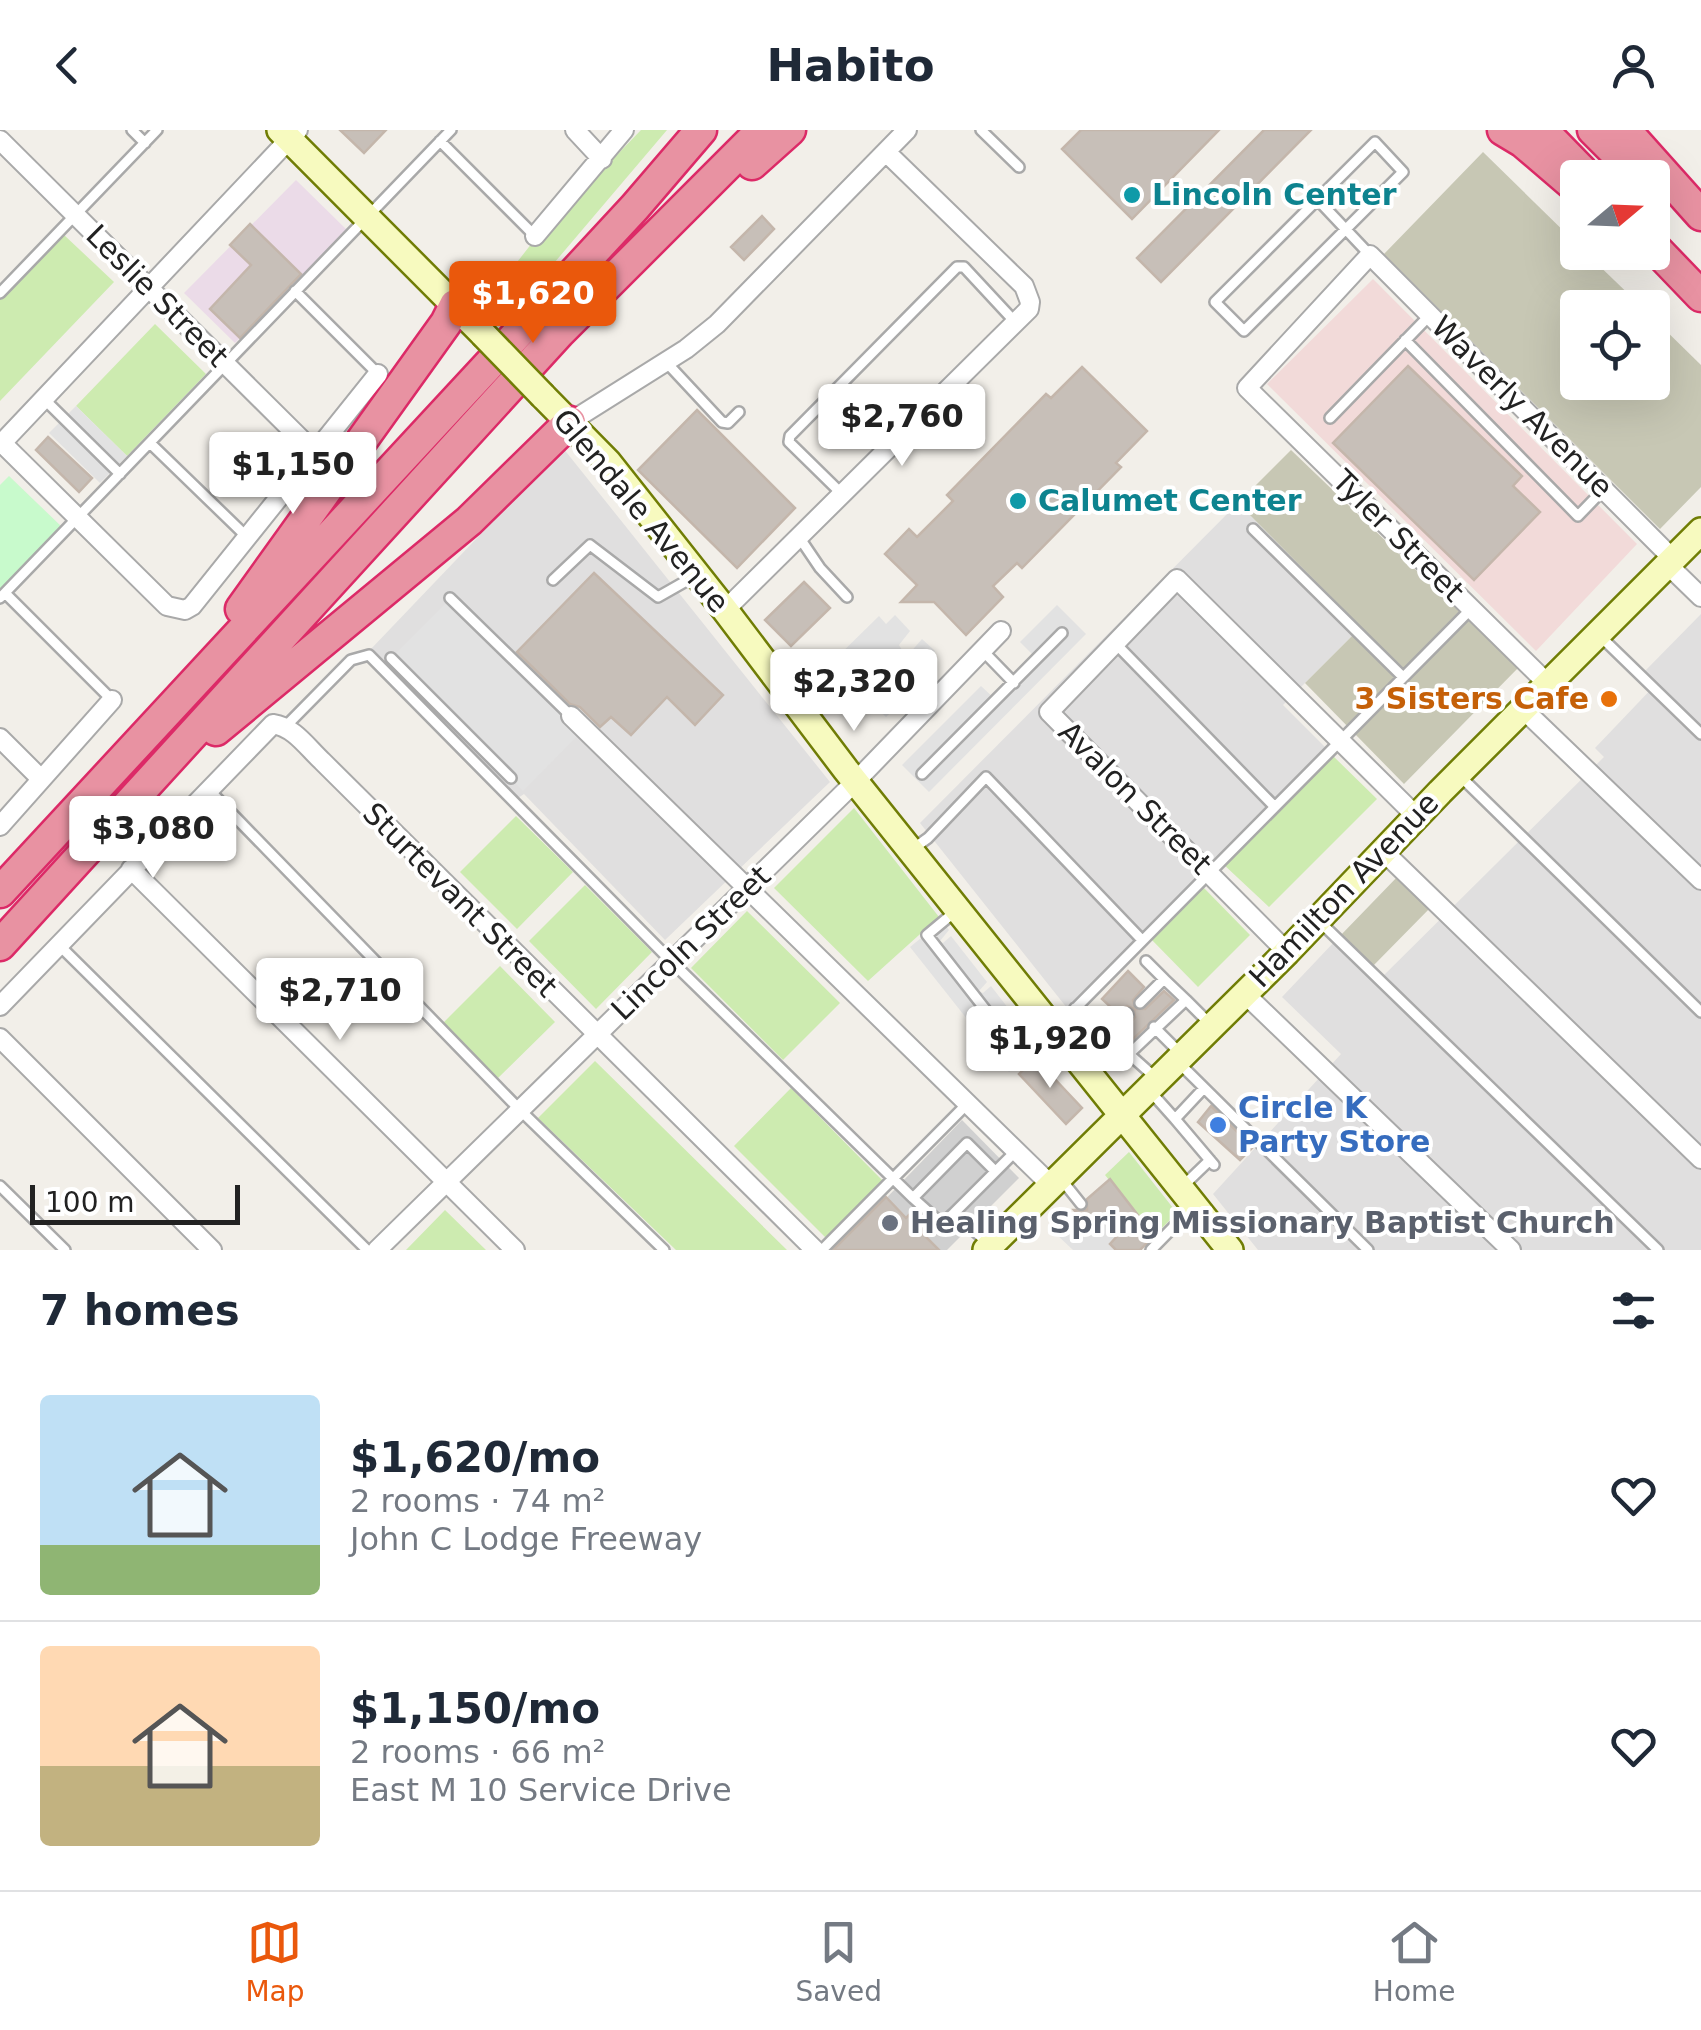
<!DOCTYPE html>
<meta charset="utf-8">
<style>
body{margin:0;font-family:"DejaVu Sans",sans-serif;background:#f2f2f3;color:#1f2937;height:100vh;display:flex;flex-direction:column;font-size:38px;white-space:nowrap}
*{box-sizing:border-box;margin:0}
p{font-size:32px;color:#747a83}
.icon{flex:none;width:55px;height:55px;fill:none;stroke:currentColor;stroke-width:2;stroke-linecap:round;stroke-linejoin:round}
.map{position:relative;height:1120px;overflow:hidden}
.panel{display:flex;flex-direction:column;background:#fff;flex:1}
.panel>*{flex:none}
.needle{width:65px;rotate:71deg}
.controls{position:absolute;left:1560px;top:30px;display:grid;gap:20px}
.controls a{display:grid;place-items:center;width:110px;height:110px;border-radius:10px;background:#fff;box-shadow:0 10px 40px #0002;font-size:50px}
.scale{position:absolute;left:30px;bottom:25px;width:210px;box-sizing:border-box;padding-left:10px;border:5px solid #222;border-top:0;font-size:28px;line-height:35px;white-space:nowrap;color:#222;-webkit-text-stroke:8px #fff;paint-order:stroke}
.price{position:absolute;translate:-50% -85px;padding:0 22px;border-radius:10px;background:#fff;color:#222;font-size:32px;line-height:65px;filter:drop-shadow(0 2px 5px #0008)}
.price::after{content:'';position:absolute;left:50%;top:60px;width:30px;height:22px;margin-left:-15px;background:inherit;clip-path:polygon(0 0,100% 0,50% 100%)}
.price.selected{background:#ea580c;color:#fff}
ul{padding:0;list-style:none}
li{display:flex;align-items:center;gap:30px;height:250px;padding:0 40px}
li+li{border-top:2px solid #e0e1e3}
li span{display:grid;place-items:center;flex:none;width:280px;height:200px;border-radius:10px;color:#555}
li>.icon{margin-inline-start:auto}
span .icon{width:120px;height:120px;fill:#fffc;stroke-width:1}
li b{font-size:42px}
h2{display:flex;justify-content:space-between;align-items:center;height:120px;padding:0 40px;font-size:42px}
header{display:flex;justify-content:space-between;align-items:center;height:130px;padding:0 40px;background:#fff;font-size:45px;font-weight:700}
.tab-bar{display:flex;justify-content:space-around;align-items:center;height:140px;border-top:2px solid #e0e1e3;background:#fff;font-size:28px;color:#747a83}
.tab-bar a{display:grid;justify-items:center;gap:5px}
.tab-bar .selected{color:#ea580c}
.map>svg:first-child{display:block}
.residential{fill:#e0dfdf}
.commercial{fill:#f2dad9}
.industrial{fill:#ebdbe8}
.religious{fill:#d0d0d0}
.construction{fill:#c7c7b4}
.grass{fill:#cdebb0}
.park{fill:#c8facc}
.parking{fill:#e2e2e2}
.building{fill:#c7bfb8;stroke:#c4b6ab;stroke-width:2.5}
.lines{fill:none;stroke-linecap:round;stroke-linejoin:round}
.lane-casing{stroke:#a9a9a9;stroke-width:14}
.street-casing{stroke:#a9a9a9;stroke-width:22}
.secondary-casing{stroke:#707d05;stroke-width:30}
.highway-casing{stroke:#dc2a67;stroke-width:35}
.lane{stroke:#fff;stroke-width:9}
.street{stroke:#fff;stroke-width:18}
.secondary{stroke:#f7fabf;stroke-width:25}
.highway{stroke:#e892a2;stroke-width:30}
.secondary-bridge-casing{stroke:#707d05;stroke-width:30;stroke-linecap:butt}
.secondary-bridge{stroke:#f7fabf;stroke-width:25}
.culture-dot{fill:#0f9aa8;stroke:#fff;stroke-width:4}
.food-dot{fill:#e8710a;stroke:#fff;stroke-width:4}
.shop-dot{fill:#3f7fe0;stroke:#fff;stroke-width:4}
.worship-dot{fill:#6b7280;stroke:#fff;stroke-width:4}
.labels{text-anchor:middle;stroke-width:8;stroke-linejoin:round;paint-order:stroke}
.culture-label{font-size:30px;font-weight:bold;fill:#0d838f;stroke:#fff;text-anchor:start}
.street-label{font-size:30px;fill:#222;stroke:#fff}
.food-label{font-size:30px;font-weight:bold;fill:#c56008;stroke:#fff;text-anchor:end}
.shop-label{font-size:30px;font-weight:bold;fill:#366cbe;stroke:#fff;text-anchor:start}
.worship-label{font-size:30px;font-weight:bold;fill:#5b616d;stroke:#fff;text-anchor:start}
</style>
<header><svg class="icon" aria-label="back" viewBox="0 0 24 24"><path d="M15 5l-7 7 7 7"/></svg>Habito<svg class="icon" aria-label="person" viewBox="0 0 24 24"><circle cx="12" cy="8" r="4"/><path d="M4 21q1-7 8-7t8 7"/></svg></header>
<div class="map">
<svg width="1701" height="1120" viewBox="0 0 1701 1120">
<rect width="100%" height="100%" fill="#f2efe9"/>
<path class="residential" d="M563,318L830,652L665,810L524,664L518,668L370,520Z
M1238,373L1361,497L1283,575L1325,617L1067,878L920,693Z
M1701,484V1120H1258L1213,1064L1341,924L1282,867L1335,811L1376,853L1604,627L1595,618L1657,553L1645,541Z"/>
<path class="commercial" d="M1373,149L1637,414L1536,521L1267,254Z"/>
<path class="industrial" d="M296,50L347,100L235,213L184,163Z"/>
<path class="religious" d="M962,990L1019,1048L947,1120H836Z"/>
<path class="construction" d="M1483,22L1577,114L1578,122L1586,123L1642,177L1578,178V252H1652L1653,188L1701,235V357L1660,399L1384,124Z
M1291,320L1518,538L1404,654L1305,553L1361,497L1238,373Z
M1400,744L1432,776L1372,837L1340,806Z"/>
<path class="grass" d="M641,0H667L504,192L486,172L532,113Z
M63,104L114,152L0,271V170Z
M155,194L206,244L127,326L76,276Z
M1331,624L1377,669L1269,777L1222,733Z
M854,678L939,787L868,851L774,758Z
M516,686L573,742L517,799L460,742Z
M585,755L652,822L596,879L529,811Z
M1203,757L1250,805L1198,857L1151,809Z
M747,781L840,873L783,930L691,838Z
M500,836L555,892L498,948L443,893Z
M595,931L787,1120H676L538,988Z
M791,958L883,1051L826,1108L734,1016Z
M1129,1022L1177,1083L1154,1106L1105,1045Z
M445,1080L486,1120H406Z"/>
<path class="park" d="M9,346L63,398L0,463V355Z"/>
<path class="parking" d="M76,276L127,326L100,353L49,303Z
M447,472L579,604L523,661L391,528Z
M1057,475L1086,504L929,662L902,635L981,556L997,571L1037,529L1020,512Z
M895,485L910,501L899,515L902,520L908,525L922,509L935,521L927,531L935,539L928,548L914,533L894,556L906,568L886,587L829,535L879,486L886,494Z
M942,791L949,800L940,811L943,813L951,806L987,852L979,861L983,863L991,856L1026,901L1018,910L1021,912L1033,903L1042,915L1009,942L910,817Z
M1077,1083L1088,1094L1100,1084L1120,1103L1110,1114L1116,1120H1073L1056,1104Z"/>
<path class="building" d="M340,0H386L364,23Z
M1081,0H1219L1132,89L1062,19Z
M1264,0H1311L1161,152L1137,128Z
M762,86L774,99L744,130L731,117Z
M250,94L301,144L240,208L210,179L251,135L230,115Z
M1408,236L1522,346L1513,356L1540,382L1474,450L1333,313Z
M1082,237L1147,301L1116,333L1121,337L1022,438L1017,433L993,456L1003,467L966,505L934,472H901L917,455L885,424L909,399L917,407L953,371L947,365L1046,264L1051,268Z
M697,280L795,378L737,438L638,340Z
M48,307L92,348L79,362L36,320Z
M594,443L723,565L695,595L667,567L631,605L611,587L600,597L580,577L570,574L517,522Z
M804,452L830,478L791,516L765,490Z
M1128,841L1144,857L1133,870L1135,879H1145L1164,861L1174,870L1129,913L1121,904L1135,887L1134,879L1127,876L1117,883L1102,869Z
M1035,928L1082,978L1066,994L1019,944Z
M1211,976L1253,1017L1240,1030L1198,992Z
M1110,1049L1154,1106L1140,1120H1116L1110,1114L1120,1103L1100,1084L1088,1095L1074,1080H1087V1069Z
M886,1067L906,1088L911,1083L926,1097L921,1102L939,1120H833Z"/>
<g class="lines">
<defs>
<path id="lane" d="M132,0L145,13
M981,0L1019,37
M440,11L535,106
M1375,12L1403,42L1244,201L1215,172Z
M1318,70L1370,125
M295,161L378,244
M0,163L157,0
M1405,210L1578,386L1603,360
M666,232L722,292L728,293L739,282
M43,268L120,344
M1330,288L1430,185
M150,313L247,407
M842,364L789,312L790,306L957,137H964L1016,193
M1253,399L1403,547
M799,407L820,438L847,467
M553,450L590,415L658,467L695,446
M5,463L112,570
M0,468L451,0
M450,468L571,586
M1599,505L1701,604
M1115,513L1274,676
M982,520L1014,553
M391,528L511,648
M844,546L875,577
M902,546L932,572
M285,597L351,530L369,525L672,832L913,1068
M922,644L1062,503
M1460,646L1701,882
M209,660L520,980L664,1120
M914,718L928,708L986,647L1142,810
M957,780L927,805L1017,920L1047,894
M1319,791L1658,1120
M59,815L367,1120
M1146,831L1164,849
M1186,870L1209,893
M1075,878C1089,894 1106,901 1121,916L1091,944
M1154,897L1181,924
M1055,899L1471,479
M1108,903L1128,884
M1121,916L1129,924L1186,870L1164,849L1140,873
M1129,924L1157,949
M1178,932L1368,1120
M1204,958L1175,989L1214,1035
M1150,961L1175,989
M1061,1049L1081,1074
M0,1056L65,1120
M1183,1056L1210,1030
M954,1083L942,1094L913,1068L967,1013L995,1041
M987,1112L954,1083L1016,1021
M822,1120L968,973
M1151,1120L1193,1077"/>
<path id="street" d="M575,0L602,29
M0,10L315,323
M535,106L624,0
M570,292L686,219L717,194L907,0
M0,311L167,476L185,480L192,476L378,244
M0,315L298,0
M1668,435L1701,467
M725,480L1029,179L1030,172L1024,156L886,22
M1549,555L1247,258L1370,125L1673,429
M1523,579L1701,750
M571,586L1051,1055
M0,608L41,649
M0,696L112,570
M1384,722L1701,1029
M131,739L515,1120
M1287,822L1049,582L1177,449L1416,686
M1244,863L1511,1120
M0,876L273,594C294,597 307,617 322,631L815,1120
M0,908L212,1120
M377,1120L856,651L1001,501"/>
<path id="secondary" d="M280,0L483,204
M543,266L608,332L725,480L846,640L1230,1120
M986,1120L1287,822L1440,662L1701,401"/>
<path id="highway" d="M1503,0L1523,12L1578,59
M1542,0L1582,41
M1593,0L1641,48
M1625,0L1701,85
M752,34L790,0
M1652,115L1701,166
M241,479L446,193L455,175
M216,600L469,391L570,292
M0,762L635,77L701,0
M0,815L559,203L762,0"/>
</defs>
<use href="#lane" class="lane-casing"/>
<use href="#street" class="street-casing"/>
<use href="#secondary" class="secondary-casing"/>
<use href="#highway" class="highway-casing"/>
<use href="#lane" class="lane"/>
<use href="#street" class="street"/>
<use href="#secondary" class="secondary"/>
<use href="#highway" class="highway"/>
<defs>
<path id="secondary-bridge" d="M483,204L543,266"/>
</defs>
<use href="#secondary-bridge" class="secondary-bridge-casing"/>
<use href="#secondary-bridge" class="secondary-bridge"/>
</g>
<g class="culture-dot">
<circle cx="1132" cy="65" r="10"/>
<circle cx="1018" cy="371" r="10"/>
</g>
<circle class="food-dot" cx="1609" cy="569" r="10"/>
<circle class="shop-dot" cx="1218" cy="995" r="10"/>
<circle class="worship-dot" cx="890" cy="1093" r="10"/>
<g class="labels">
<g class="culture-label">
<text x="1152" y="75">Lincoln Center</text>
<text x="1038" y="381">Calumet Center</text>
</g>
<g class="street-label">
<text transform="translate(157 166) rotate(45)" y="10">Leslie Street</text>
<text transform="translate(1522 277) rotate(45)" y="10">Waverly Avenue</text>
<text transform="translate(641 381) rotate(50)" y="10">Glendale Avenue</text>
<text transform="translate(1398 406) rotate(45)" y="10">Tyler Street</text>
<text transform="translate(1135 668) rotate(45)" y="10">Avalon Street</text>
<text transform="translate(1344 760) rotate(-46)" y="10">Hamilton Avenue</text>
<text transform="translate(460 770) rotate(45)" y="10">Sturtevant Street</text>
<text transform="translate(691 813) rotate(-44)" y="10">Lincoln Street</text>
</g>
<g class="food-label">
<text x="1589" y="579">3 Sisters Cafe</text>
</g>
<g class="shop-label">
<text x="1238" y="988">Circle K<tspan x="1238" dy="34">Party Store</tspan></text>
</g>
<g class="worship-label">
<text x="910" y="1103">Healing Spring Missionary Baptist Church</text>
</g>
</g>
</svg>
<div class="controls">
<a><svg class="needle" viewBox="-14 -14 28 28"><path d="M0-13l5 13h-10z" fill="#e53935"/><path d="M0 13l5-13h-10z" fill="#747a83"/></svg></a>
<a><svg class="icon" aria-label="locate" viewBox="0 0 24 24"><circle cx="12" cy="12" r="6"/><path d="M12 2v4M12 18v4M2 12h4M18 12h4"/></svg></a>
</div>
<div class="scale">100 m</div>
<b class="price selected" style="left:533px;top:216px">$1,620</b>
<b class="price" style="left:902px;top:339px">$2,760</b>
<b class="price" style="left:293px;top:387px">$1,150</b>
<b class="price" style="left:854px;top:604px">$2,320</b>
<b class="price" style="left:153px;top:751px">$3,080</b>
<b class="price" style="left:340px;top:913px">$2,710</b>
<b class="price" style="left:1050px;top:961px">$1,920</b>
</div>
<section class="panel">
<h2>7 homes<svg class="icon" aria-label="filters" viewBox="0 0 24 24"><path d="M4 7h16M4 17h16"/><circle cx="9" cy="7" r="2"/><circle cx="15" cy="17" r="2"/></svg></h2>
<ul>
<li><span style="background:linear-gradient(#bfe0f5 75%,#8fb573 0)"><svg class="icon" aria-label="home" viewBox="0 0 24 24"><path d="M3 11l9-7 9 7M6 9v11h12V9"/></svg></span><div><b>$1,620/mo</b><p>2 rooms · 74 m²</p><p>John C Lodge Freeway</p></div><svg class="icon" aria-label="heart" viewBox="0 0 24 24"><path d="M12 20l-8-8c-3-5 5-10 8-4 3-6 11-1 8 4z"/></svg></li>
<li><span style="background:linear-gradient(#ffd9b3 60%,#c2b280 0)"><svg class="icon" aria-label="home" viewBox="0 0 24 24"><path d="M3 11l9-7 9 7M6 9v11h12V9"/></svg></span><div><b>$1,150/mo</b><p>2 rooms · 66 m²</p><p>East M 10 Service Drive</p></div><svg class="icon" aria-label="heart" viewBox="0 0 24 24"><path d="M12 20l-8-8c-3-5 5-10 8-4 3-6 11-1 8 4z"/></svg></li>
</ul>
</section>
<nav class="tab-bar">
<a class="selected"><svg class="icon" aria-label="map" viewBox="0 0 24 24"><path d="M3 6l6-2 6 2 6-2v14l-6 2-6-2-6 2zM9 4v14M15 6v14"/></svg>Map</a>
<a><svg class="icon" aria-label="saved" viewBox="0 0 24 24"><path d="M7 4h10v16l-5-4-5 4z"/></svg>Saved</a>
<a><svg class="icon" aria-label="home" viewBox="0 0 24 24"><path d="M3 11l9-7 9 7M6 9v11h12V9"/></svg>Home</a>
</nav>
